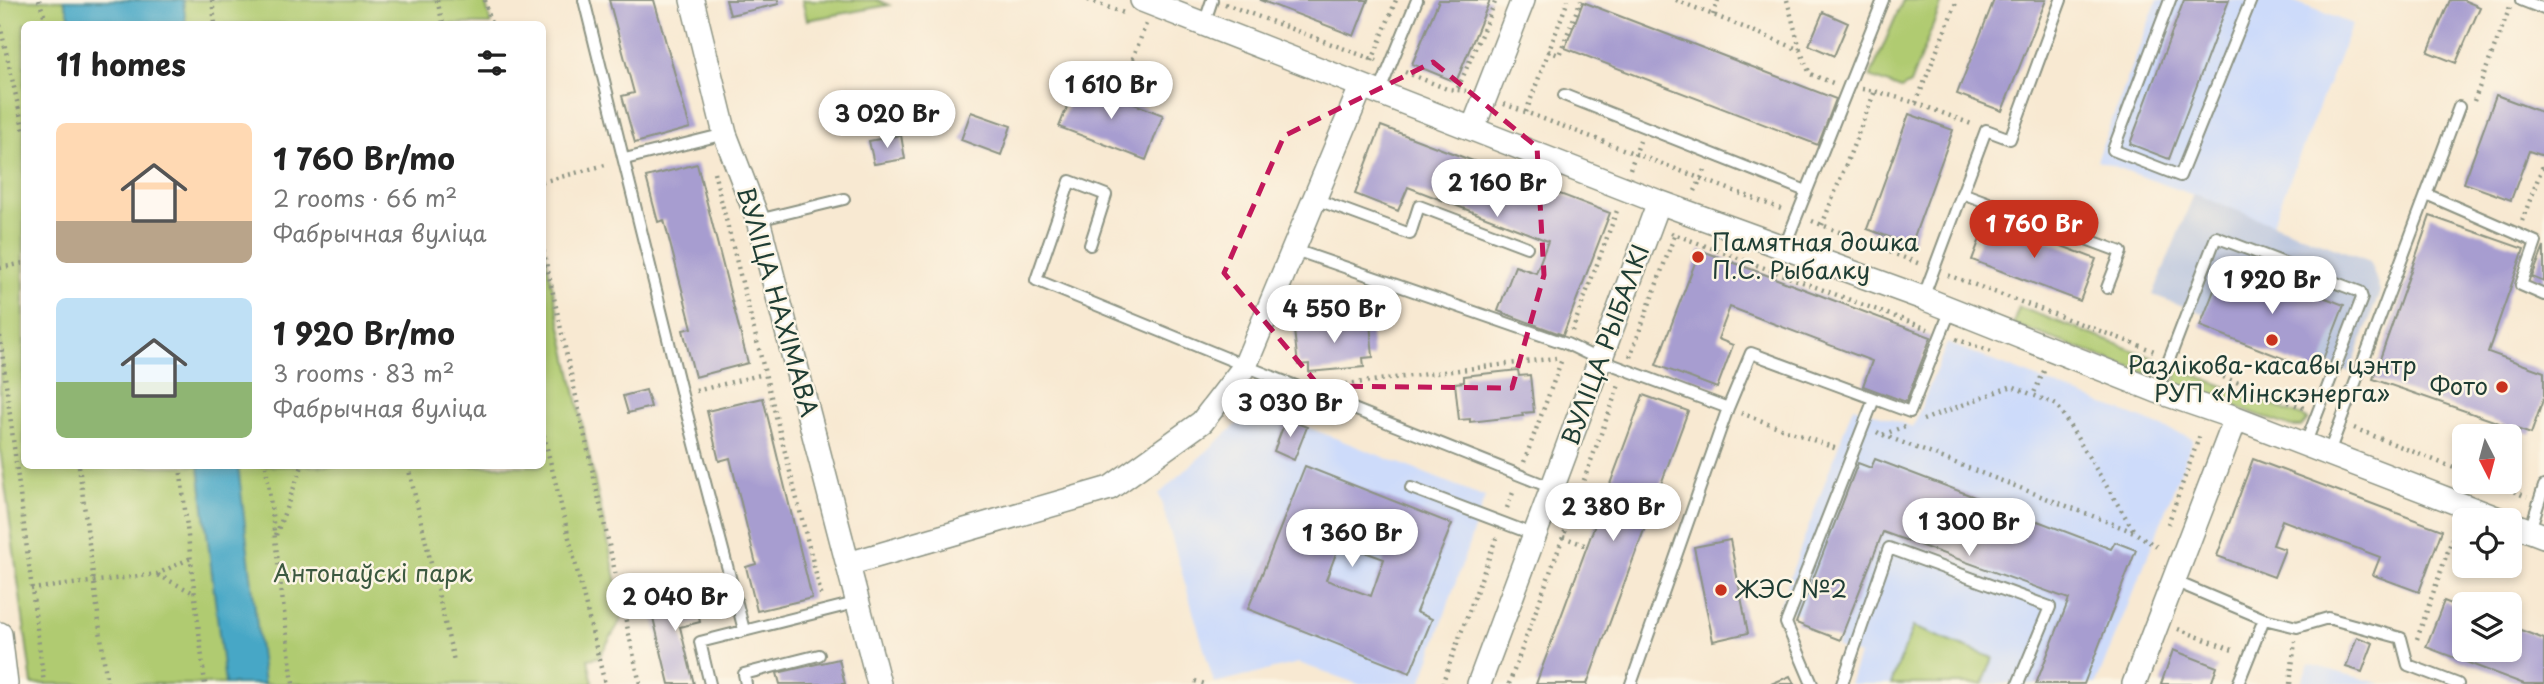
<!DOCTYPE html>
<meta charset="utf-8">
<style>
body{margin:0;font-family:"Playpen Sans",sans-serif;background:#f6f6f6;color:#222;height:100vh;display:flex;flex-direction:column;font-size:26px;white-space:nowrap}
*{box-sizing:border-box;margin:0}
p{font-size:23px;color:#767676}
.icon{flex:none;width:38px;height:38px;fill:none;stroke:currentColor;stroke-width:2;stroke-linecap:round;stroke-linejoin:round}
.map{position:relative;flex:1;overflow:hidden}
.side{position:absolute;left:21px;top:21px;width:525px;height:448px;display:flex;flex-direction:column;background:#fff;border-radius:10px;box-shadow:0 4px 10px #0003}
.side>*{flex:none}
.needle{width:46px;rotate:174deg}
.fabs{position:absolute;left:2452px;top:424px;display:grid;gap:14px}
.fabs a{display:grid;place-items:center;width:70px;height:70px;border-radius:10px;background:#fff;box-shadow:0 4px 10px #0003;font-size:35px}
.price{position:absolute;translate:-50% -60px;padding:0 16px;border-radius:24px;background:#fff;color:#222;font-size:23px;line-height:46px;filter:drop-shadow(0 2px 4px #0008)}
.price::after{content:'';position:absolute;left:50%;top:42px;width:21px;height:16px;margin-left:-10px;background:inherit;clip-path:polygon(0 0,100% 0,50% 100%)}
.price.on{background:#c8321e;color:#fff}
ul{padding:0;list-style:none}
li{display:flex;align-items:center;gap:21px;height:175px;padding:0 35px}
li span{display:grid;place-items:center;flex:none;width:196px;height:140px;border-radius:10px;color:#555}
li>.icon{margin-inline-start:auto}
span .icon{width:84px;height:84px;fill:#fffc;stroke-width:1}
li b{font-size:30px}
h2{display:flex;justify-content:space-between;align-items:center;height:84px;padding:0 35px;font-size:30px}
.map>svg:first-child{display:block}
.built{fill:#cddbfa}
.industrial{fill:#b9c5de}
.green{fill:#b0cb71;stroke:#688452;stroke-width:2}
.water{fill:#46a7c6;stroke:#32727d;stroke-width:2}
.building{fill:#a79dd0;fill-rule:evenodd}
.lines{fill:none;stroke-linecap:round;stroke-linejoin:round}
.lane-casing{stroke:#8c9383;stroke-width:14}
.street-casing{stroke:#8c9383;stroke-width:26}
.path{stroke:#8c9383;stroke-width:4.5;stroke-dasharray:2 5;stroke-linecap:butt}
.lane{stroke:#fff;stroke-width:10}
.street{stroke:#fff;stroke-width:23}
.marked{fill:none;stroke:#c2185b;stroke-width:5;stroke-dasharray:14 9;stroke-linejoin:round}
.poi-dot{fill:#c8321e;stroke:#fcf5e5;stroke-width:2.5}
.labels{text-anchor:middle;stroke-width:5;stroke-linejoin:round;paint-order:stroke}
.poi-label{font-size:24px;fill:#1f3d34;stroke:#fcf5e5;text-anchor:start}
.street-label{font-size:24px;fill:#1f3d34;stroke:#fcf5e5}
.park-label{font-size:24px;fill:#3c5940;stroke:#fcf5e5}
</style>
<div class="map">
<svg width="2544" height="684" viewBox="0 0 2544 684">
<rect width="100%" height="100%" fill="#fcf5e5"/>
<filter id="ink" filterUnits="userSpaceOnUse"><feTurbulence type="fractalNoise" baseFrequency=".0143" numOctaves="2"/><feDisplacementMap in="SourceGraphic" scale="14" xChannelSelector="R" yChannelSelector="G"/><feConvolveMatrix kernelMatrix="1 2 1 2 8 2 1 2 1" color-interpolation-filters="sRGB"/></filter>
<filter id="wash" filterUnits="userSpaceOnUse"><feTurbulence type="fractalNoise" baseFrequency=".00686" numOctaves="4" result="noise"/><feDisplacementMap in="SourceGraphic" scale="28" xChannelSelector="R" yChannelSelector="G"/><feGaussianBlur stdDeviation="1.57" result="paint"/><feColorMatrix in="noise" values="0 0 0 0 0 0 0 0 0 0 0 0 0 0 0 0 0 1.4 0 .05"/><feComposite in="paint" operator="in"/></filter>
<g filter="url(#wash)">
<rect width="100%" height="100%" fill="#f8e9d2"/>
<path class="built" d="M2157,0H2290L2352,24L2272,224L2097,160Z
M1947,343L2193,439L2153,543L2096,684H1849L1859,655L1837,647L1839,640L1796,623L1799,614L1779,607L1853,406L1913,427Z
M1256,407L1485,497L1421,684H1358L1299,663L1214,683L1159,494Z
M2309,664L2382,684H2300Z"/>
<path class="industrial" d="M2194,194L2370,261L2380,291L2350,372L2322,362L2318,372L2200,326L2205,314L2153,295Z"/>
<path class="green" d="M0,0H485L491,24H24V466H542L543,244L624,615L599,657L588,659L593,684H32L0,448Z
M802,0H877L889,5L807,20Z
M1903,0H1943L1910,84L1901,89L1870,77Z
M2019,307L2156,359L2148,372L2175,384L2177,368L2308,419L2301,427H2291L2013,324Z
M1913,627L1993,658L1983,684H1891Z"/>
<path class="water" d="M64,0H183L186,24H72Z
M199,466H238L264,684H225Z"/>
<g id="blocks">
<path class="building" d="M609,0H654L690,128L635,143L622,96L634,93Z
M726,0H778L779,4L730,15Z
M1260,0H1368L1354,36Z
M1439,0H1490L1456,82L1412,64Z
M1994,0H2046L2002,111L1957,94Z
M2184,0H2229L2169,159L2130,144Z
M2450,0H2463L2480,7L2456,63L2428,52Z
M1583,2L1836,99L1818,145L1565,48Z
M1823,12L1848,23L1834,56L1809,45Z
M1077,82L1163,115L1146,160L1059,127Z
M2496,95L2544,113V156L2529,151L2511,200L2464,183Z
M971,112L1011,126L1001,155L961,140Z
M1909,114L1953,130L1911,245L1867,229Z
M1381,126L1610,213L1563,335L1498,311L1515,266L1536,273L1548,241L1408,187L1398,211L1355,194Z
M901,135L905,159L874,164L869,141Z
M697,164L748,363L695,377L683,330L692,328L664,220L658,222L646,177Z
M2430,216L2524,249L2488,352L2544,372V397L2531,434L2373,379Z
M1988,218L2096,259L2080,301L1972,260Z
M2544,247V282L2532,277Z
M1700,250L1931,337L1906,402L1863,386L1872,361L1730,307L1718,339L1733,345L1717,388L1656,365Z
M2226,260L2344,305L2318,372L2200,326Z
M1358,318L1359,323L1370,322L1373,357L1363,358L1364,367L1309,372V364L1298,365L1294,330L1303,329L1302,324Z
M1518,370L1519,376L1530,375L1534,412L1522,413L1523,416L1470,422V419L1459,420L1455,383L1464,382V376Z
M646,390L651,407L628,413L623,396Z
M1643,395L1688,411L1587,684H1536Z
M763,398L812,598L757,611L746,567L756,564L730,458L719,461L707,411Z
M1286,419L1307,427L1294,460L1274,451Z
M1875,459L2111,549L2115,542L2136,550L2084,684H2036L2069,599L1883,532L1840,640L1796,623L1858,463L1871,468Z
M2253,459L2442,530L2419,592L2373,575L2380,557L2282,520L2273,545L2285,549L2274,577L2217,556Z
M1305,466L1452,524L1416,612L1432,619L1410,673L1248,609ZM1340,543L1384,559L1371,596L1326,580Z
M1730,540L1748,633L1713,641L1694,547Z
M693,590L700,622L680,627L694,684H669L649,601Z
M2444,601L2464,609V649H2510V626L2544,639V684H2524L2426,647Z
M2357,637L2373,643L2362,672L2346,667Z
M2173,650L2217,667L2211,684H2161Z
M839,659L845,684H780L777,673Z
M1790,676L1794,684H1771Z"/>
</g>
</g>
<g filter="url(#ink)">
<use href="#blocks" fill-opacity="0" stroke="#8c9383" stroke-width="2"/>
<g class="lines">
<defs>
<path id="lane" d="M584,0L682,395L744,630
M2170,0L2113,150L2180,176L2251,0
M2521,0L2544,9
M1204,24L1212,0
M1379,93L1417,0
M1564,95L1806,191
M625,159L725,134
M1962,193L2121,252L2107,288
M2426,194L2536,242L2521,285L2544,295
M1315,199L1410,234L1419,206L1527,247
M758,220L844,199
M1090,245L1106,195L1070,181L1036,280L1253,369L1552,488
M1784,248L1883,0
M1295,250L1567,344L1600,360L1728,408L1631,684
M1923,298L1986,130L2010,139L2061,0
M2157,391L2216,237L2360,292L2362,298L2305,445
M1728,408L1751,353L1910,412L1951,309
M2328,455L2459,107
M1411,488L1535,535
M2530,530L2544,486
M2174,581L2264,619L2297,627L2328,618L2401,638L2408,665L2458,684
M710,684L700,642L859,602
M746,684L744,674L819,655
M1812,684L1786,623L1874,399
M1842,684L1889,548L2050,607L2018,684
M2238,684L2264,619"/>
<path id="street" d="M692,0L725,134L758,220L879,684
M1142,0L1659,202L1923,298L2157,391L2236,418L2501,520
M1473,128L1523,0
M2510,523L2544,536
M848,564L1110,488L1202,422L1245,366L1361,87
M0,634L6,684
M1479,684L1659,202
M2134,684L2236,418"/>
</defs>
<use href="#lane" class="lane-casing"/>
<use href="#street" class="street-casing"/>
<path class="path" d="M39,0L47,24
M212,0L215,24
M437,0L443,24
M485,0L491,24
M1088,0L1124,13
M1676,0L1800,50L1810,74L1833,83
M1787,0L1800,49
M1225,4L1377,61
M1713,15L1718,0
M0,25L24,132
M1548,51L1559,55L1581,0
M1372,61L1396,0
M1405,72L1447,89L1466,91
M1458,88L1496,0
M1862,89L1875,91L1916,103L1957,0
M1118,98L1146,24
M2474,101L2510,7
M1916,103L1974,125
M1504,104L1784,210
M1526,112L1568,0
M1630,169L1640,141
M714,172L822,598
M542,182L609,164
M1695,191L1706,168
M1812,221L1920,264
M2522,221L2542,168H2544
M1822,225L1875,91
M1671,233L1928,329
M542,244L640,684
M0,268L24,263
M1948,275L2157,352
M1572,331L1618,208
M0,336L44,684
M1956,339L1991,352
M1630,357L1675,234
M2184,362L2304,408
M2044,371L2033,395L2057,405L2134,531
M1339,385L1556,358
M696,391L764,374
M1741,413L1837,449
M1923,420L2012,386L2033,395
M542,428L605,684
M2354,428L2464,472
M1877,432L1882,435L1905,426
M1883,435L2134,532L2160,549
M1524,462L1562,359
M79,466L107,684
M180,466L205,684
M266,466L293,684
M408,466L454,661
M2488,481L2527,497
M1507,508L1514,490
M2168,524L2201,432
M276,535L302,466
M1563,537L1587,546
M158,575L194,593
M31,589L157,574L191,558
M2178,629L2235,651
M2417,639L2457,525
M1195,681L1205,684
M1442,684L1497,536
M1509,684L1620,382
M2290,684L2295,641"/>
<use href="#lane" class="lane"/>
<use href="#street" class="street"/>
</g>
</g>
<path class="marked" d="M1433,62L1537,147L1544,275L1512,388L1319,386L1224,273L1284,136Z"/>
<g class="poi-dot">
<circle cx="1698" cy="257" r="7"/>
<circle cx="2272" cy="340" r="7"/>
<circle cx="2502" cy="387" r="7"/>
<circle cx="1721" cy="590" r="7"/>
</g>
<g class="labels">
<g class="poi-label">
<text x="1712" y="251">Памятная дошка<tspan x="1712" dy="28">П.С. Рыбалку</tspan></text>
<text x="2272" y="374" text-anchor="middle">Разлікова-касавы цэнтр<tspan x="2272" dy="28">РУП «Мінскэнерга»</tspan></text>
<text x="2488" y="395" text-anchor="end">Фото</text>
<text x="1735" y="598">ЖЭС №2</text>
</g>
<g class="street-label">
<text transform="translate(777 302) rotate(74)" y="8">ВУЛІЦА НАХІМАВА</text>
<text transform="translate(1606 345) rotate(-70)" y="8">ВУЛІЦА РЫБАЛКІ</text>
</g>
<g class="park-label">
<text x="373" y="582">Антонаўскі парк</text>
</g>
</g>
</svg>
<div class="fabs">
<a><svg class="needle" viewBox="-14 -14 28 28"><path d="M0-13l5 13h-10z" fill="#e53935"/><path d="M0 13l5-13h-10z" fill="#767676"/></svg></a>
<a><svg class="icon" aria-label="locate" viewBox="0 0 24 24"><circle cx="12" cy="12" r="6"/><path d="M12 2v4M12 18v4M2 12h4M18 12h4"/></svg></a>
<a><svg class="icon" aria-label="layers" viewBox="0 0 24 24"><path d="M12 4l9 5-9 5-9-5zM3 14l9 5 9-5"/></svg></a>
</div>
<b class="price" style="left:1111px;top:121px">1 610 Br</b>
<b class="price" style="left:887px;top:150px">3 020 Br</b>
<b class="price" style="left:1497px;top:219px">2 160 Br</b>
<b class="price on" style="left:2034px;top:260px">1 760 Br</b>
<b class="price" style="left:2272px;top:316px">1 920 Br</b>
<b class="price" style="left:1334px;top:345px">4 550 Br</b>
<b class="price" style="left:1290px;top:439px">3 030 Br</b>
<b class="price" style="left:1613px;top:543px">2 380 Br</b>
<b class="price" style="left:1969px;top:558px">1 300 Br</b>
<b class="price" style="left:1352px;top:569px">1 360 Br</b>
<b class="price" style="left:675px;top:633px">2 040 Br</b>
<section class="side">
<h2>11 homes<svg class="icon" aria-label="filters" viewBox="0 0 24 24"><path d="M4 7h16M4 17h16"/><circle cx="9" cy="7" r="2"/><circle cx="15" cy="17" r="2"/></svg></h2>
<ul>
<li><span style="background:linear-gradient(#ffd9b3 70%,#b9a48a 0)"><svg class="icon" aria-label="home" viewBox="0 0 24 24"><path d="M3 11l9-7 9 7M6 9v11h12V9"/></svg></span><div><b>1 760 Br/mo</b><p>2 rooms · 66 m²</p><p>Фабрычная вуліца</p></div></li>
<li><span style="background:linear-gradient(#bfe0f5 60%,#8fb573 0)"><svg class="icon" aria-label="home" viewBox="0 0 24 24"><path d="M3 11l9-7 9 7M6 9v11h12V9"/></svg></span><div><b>1 920 Br/mo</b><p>3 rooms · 83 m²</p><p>Фабрычная вуліца</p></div></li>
</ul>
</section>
</div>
